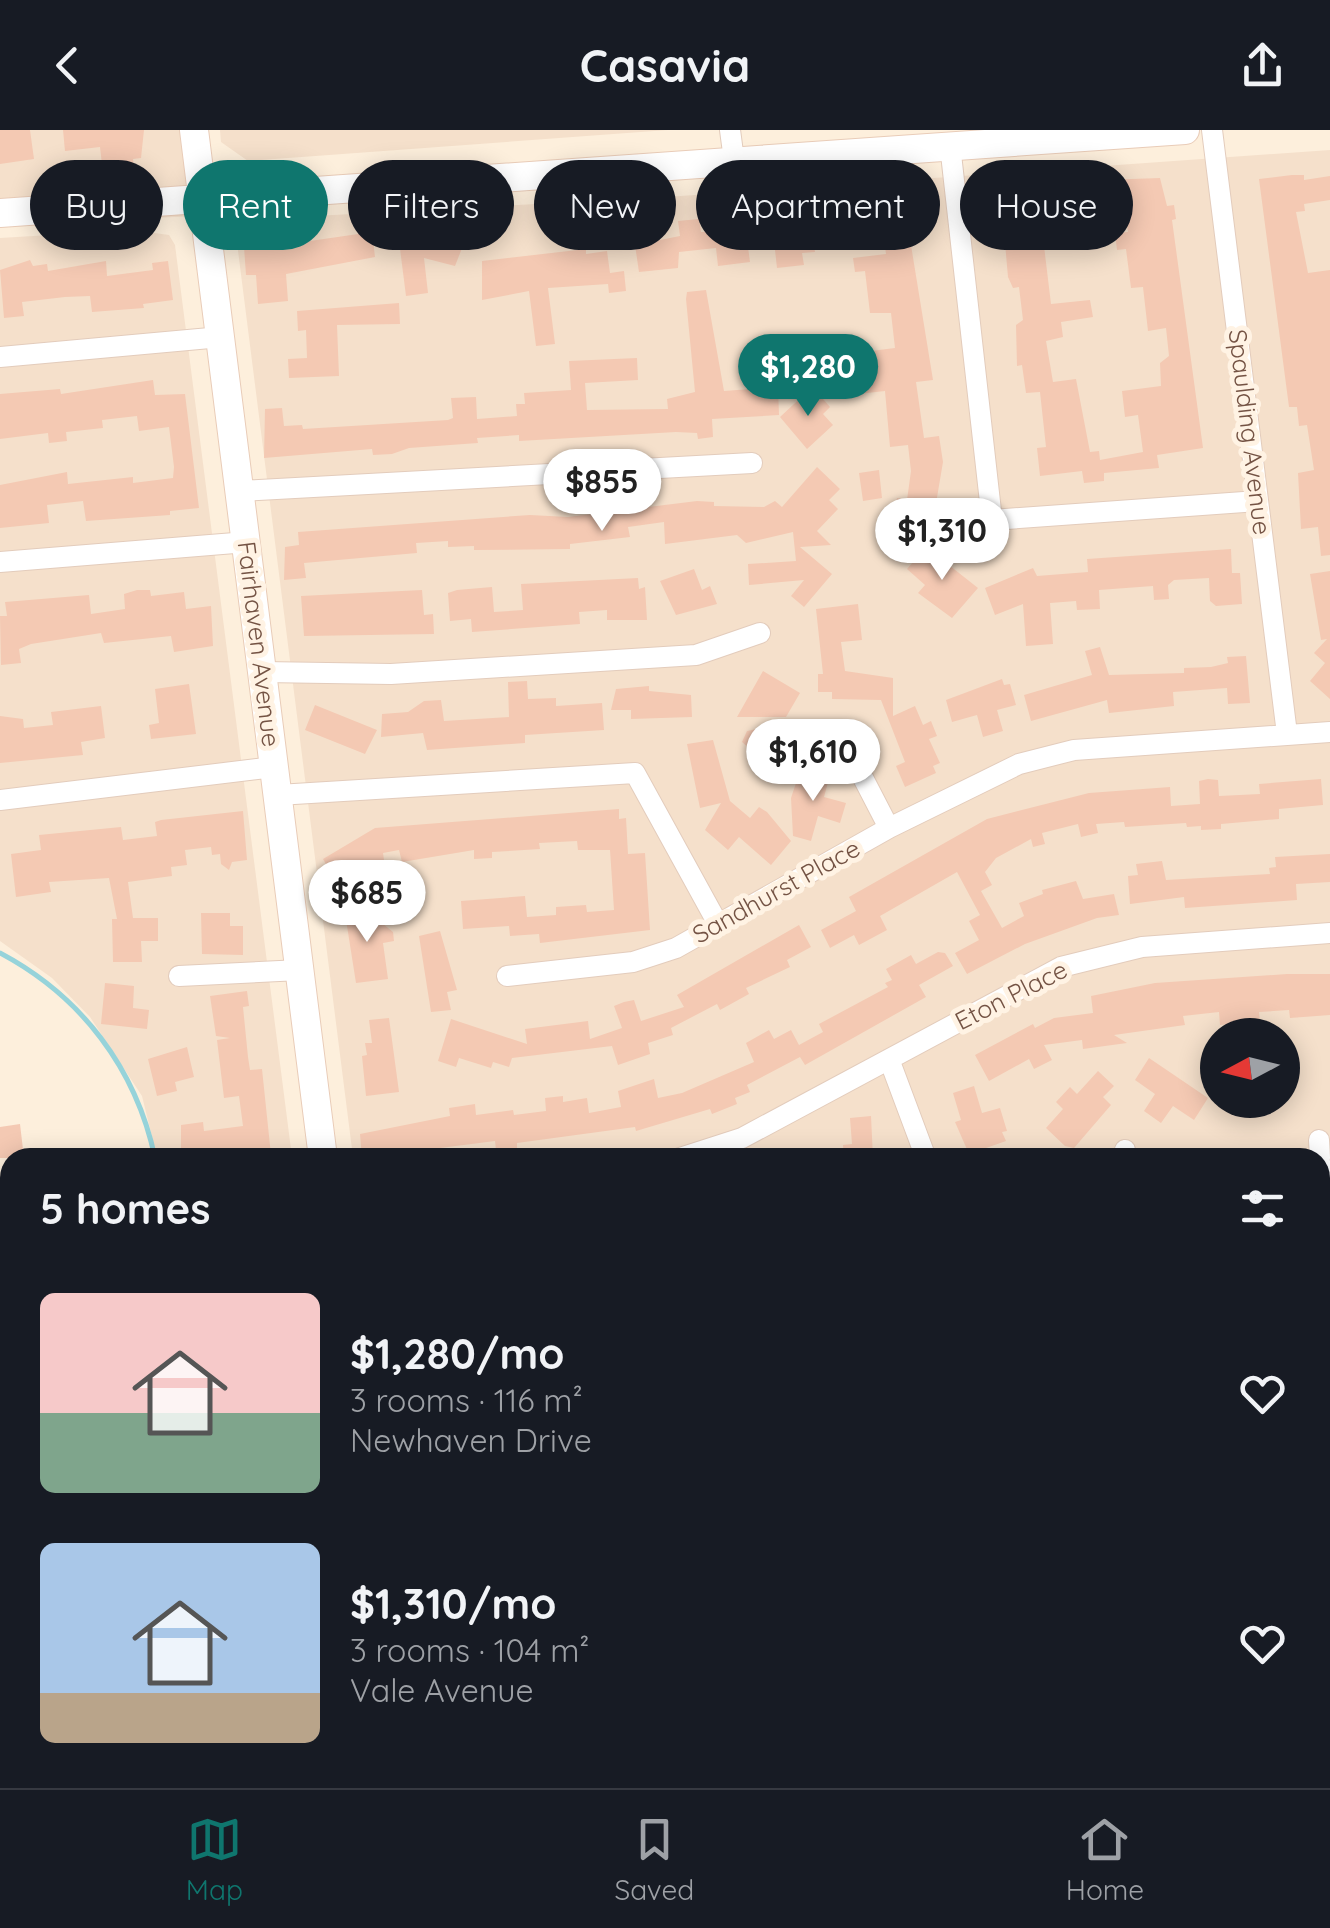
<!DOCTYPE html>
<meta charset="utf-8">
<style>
body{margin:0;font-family:Quicksand,sans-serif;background:#20242c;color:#f1f3f6;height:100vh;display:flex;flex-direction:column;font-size:38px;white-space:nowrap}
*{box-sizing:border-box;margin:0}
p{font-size:32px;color:#9ea1a6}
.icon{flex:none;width:55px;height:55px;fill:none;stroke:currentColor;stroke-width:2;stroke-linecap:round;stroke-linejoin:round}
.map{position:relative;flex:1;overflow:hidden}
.details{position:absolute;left:0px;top:1018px;width:1330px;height:642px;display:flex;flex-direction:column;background:#171b24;border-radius:30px 30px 0 0;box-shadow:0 5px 25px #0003}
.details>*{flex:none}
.top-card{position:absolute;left:30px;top:30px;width:1270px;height:90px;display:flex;gap:20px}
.needle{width:65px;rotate:263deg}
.buttons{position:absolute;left:1200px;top:888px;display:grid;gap:20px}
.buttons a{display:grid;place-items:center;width:100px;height:100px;border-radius:50%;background:#171b24;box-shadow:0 5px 25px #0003;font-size:50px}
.price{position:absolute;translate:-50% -85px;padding:0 22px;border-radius:35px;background:#fff;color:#222;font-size:32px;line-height:65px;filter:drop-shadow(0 2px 5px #0008)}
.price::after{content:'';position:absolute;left:50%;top:60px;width:30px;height:22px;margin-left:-15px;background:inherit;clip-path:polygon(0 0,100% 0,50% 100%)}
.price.on{background:#0f766e;color:#fff}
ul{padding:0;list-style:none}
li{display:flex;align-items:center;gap:30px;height:250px;padding:0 40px}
li span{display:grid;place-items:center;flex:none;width:280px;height:200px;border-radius:15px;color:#555}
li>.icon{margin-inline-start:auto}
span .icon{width:120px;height:120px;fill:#fffc;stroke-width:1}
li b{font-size:42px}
h2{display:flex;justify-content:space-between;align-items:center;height:120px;padding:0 40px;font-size:42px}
.chip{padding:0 35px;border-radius:45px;background:#171b24;box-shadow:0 5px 25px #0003;font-size:35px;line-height:90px}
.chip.on{background:#0f766e;color:#fff}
header{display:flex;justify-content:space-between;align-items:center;height:130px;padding:0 40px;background:#171b24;font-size:45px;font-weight:800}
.menu{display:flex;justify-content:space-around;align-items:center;height:140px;border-top:2px solid #363941;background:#171b24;font-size:28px;color:#9ea1a6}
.menu a{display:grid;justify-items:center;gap:5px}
.menu .on{color:#0f766e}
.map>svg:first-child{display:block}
.residential{fill:#f5e0cb;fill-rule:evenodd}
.education{fill:#ecdaf9}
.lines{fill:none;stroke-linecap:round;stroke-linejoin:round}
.stream{stroke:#96d3da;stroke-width:5}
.building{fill:#f4c9b3}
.lane-casing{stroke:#e3ccbc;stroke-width:12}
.street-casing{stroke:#e3ccbc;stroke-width:22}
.secondary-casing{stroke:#e9ccb8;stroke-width:30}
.path{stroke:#d8ad97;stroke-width:2.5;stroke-dasharray:2.5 8;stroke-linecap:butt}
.lane{stroke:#fff;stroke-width:10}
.street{stroke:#fff;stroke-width:20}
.secondary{stroke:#fff;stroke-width:28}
.labels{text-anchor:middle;stroke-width:10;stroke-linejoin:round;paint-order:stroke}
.street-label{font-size:25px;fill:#745344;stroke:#fff3e4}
</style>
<header><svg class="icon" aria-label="back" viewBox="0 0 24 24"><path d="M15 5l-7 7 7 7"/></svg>Casavia<svg class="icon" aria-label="share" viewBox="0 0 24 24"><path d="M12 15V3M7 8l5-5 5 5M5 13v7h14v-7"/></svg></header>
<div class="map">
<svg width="1330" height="1658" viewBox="0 0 1330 1658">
<rect width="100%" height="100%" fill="#fdefdc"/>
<path class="residential" d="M0,0H185L196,86L0,95Z
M220,0H668L248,31L221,12Z
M1330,20V1208H1320V1028L353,1027L236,105L241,90L667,67ZM1218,905H1282V970H1218Z
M133,100L169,105L175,115L292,1027H157L142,966L90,887L52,848L0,811V108Z
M10,1148V1327L0,1329V1149Z
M1320,1321H1330V1658H841L840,1650H1320Z
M10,1369V1650H371L372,1658H0V1370Z"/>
<path class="education" d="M432,1650H807V1658H433Z"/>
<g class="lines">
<path class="stream" d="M0,823C81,866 136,938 155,1028
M1320,1232H1330"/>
</g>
<path class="building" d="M0,0H30L34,29L0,34Z
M63,0H144L141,28L133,29L135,47L117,48L116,41L103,43L100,17L65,21Z
M1292,45H1304V50L1330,46V70L1304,74L1305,81L1296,82L1308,143L1330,140V425L1321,426L1318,397L1301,399L1298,343L1314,340L1307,295L1299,296L1297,277H1289L1259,49Z
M1059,48L1061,65L1028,69L1029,79L1025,80L1029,117L1044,116L1051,174L1090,170L1093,187L1061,192L1063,207L1046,211L1053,252L1076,249L1090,322L1099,321L1100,330L1143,322L1138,285L1125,287L1122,261L1161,256L1160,233L1169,226L1166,198L1148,201L1143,157L1131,158L1126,119L1117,120L1115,103L1128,102L1123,68L1106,70L1103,50L1160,48L1167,76L1174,75L1176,89L1172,90L1203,318L1157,325L1159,338L1104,343V351L1084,353L1082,341L1040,346L1037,318L1046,317L1040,262L1026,263L1022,235L1017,236L1016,195L1023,190L1019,157L1013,158L1008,147L1000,56Z
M875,58L876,63L898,61L901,70H906L908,87L916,86L918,106L910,109L933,250L916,252L924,308L939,306L943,332L931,403L903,398L904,391L894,389L897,368L907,370L911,341L908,315L890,317L885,261L858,264L855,245L874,242L871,221L895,218L891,183H870L865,141L855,142L853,128L886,124L881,88L877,83L817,90L811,95L815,122L802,123L804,135L777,138L773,102L802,95L799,78L834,73L833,69Z
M699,89L701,102H746L750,132L718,136L716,118L679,122L678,138L639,142L635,115L680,106L678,91Z
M437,97L466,108L455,136L424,128L428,163L406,166L398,103Z
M372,102L375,127L286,144L288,171L258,174L256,145H246L244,117L279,114V108L310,106V111Z
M586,119V124L607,121L610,143L624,141L626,161L609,163L608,154L548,158L555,214L536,216L529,161L482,170V131Z
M30,130L33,136L47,134L48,141L106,131L107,146L153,140L152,133L168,131L173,170L143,174L144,178L92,182L90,166L65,167L22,172L24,186L4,188L0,140Z
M706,160L724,261L778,257L779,285L712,289L713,307L698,309L697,303L676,302L519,311V305L477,308L478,313L409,318L392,324L373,325L372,319L264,328L265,279L282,278L284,296L302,295L303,299L448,290L453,288L451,268L476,267L477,289L517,286L516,274H525L524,263L571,260L569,231L637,228L638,250L585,253L587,280L668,279L667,269L695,262L686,169L687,162Z
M399,173L400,194L337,195L339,246L289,248L288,229L307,228L306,200L298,201L297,181Z
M153,250L155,265L185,264L199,378L170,381V385L86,391L83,371L47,375L49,393L0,398V355L67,342L68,354L133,347V353L173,348L174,337L169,297L139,301L137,286L102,290L103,298L66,302L67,311L49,313L48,303L0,309V264L60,259L61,264Z
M808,261L813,267L817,262L830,277L823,284L833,295L807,319L780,287Z
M817,337L840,359L829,370L838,379L817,401L831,415L800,417L832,444L804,477L791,466L804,450L749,455L748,434L796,431L793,402L746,413L737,405L665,414L664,392L628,397L630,407L570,414V419L474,420V416L448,417V411L416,413L417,423L304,433L306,448L284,450L285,417L299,415L298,402L530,385L568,387L697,371L714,372V376L764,377L775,371L782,377Z
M879,340L882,368L863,371L859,343Z
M926,417L978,458L952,488L918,463L925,455L907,439Z
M1231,419L1232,443H1240L1242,474L1216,476L1210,471L1209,448L1174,450L1168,455L1169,469L1154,470L1153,456L1099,460L1100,479L1077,480L1076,471L1050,473L1053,514L1026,516L1023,474L995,485L985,458L1033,438L1037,446L1088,442L1087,429Z
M694,439L702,460L710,456L717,474L676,485L660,451Z
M1330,441V569L1310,551L1325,533L1314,523L1327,509L1321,510L1310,444Z
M638,448L639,459L645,457L647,490H607V480L579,482L580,494L472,502L471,489L450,491L448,463L457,460L492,457L494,482L523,480L521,454Z
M137,460H150L151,466L184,462L186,479L211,476L213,516L174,522L171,506L104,513L101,503L31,514L19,519L21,533L1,535L0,486H7L5,472L89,465L91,484L125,479L124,464Z
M422,460L424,485L433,484L434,504L304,506L301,466Z
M858,474L862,510L841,512L845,541L893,548V586L915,576L923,595L931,591L937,606L929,609L940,633L933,636L936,643L905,657L896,636L905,632L881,570L832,569V562H818V544H823L816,479Z
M1100,517L1109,545L1184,543V538L1211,537L1228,533L1227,527L1246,526L1250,573L1228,574L1227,558L1173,562L1174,576L1109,583L1107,570L1031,591L1024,565L1092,545L1085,521Z
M763,541L800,563L786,587H737Z
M1002,549L1004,555L1010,554L1016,575L997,580L1003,601L983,607L977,585L952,592L946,570Z
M527,551L528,569L556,568V576L602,573L604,600L525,605V613L427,620L423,603L381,607L382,584L408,582L424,571L441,570L444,591L509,587L508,552Z
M189,554L196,604L151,609L149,595L159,593L155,559Z
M649,556V561L691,565L692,587L631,589V580H611L616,559Z
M315,575L377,600L365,624L305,600Z
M101,576L105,608L81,612L83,625L0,633V586L23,589L24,598L53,595L51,582Z
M781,594L758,626L742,612L747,601Z
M713,610L730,671L750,688L759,677L767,682L791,711L771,735L739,707L728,720L705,700L721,673L700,678L687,614Z
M801,638L830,645L824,667L846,673L840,693L818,686L811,711L793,706L791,668Z
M1208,649L1218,650L1219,666L1260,664L1259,654L1321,649L1323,675L1279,679V689L1221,694V699L1201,700V696L1187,697L1186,693L1125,697L1124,692L1096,694L1098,703L1081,707L1078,694L1042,703L1045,714L1033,717L1031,709L996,728L985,742L992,755L981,761L1002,798L1024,786L1019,773L1043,764L1042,760L1076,751L1083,769L1114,764L1119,785L1097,788L1025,814L967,844L955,823L979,810L969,791L980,785L957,742L880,786L887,800L859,815L854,805L830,818L821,800L856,781L849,767L987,689L1089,663L1170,657L1171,676L1200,674L1199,651Z
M619,679V689L626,688L628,724L645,723L650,800L540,813L539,804L510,806L509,796L463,799L461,771L525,766L527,787L556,785V777L586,775L587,782L614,780L610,720H578L577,711L539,713L540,719L492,722V728L474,729V720L402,732L399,720L383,723L384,730L358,746L355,741L335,749L323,729L375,698Z
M243,681L247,730L232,732L229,740L221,734L220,724L212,725L211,717L185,720L187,735L171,737L172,746L128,752L133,788H158V811H141L142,832H113L112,789H117L109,748L49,752L51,762L16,767L11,724L41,720L39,705L121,697L123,710L157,706L155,692L161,690Z
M1330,724V752L1296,754L1297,770L1185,778L1184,767L1130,774L1128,746L1138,745L1136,734L1162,731L1166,750L1270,744L1269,738L1276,737L1275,727Z
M362,774L365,791L377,789L393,802L394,811L383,813L388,849L356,853L344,777Z
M201,783H230V796H243V825L202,824Z
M799,795L811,817L787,830L790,837L746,858L749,864L720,880L717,874L671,898L673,905L648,913L650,924L618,935L612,916L512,928L509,937L493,932L491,938L459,928L456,937L438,931L451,889L527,914L525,899L588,891L590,909L622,898L614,876L624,872L634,870L641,891L684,877L677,865Z
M440,801L457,860L447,862L451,880L431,882L419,806Z
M938,822L945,823L953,836L919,855L926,867L805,935L800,927L747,955L750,962L735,968L737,974L712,984L710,979L636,1001L635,997L517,1013V1018L496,1020L495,1011L362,1028L360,1004L450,986L449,978L475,974L476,985L513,980L514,985L546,981L545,968L563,966V972L587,968L589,983L621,977L618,961L654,949L658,968L682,963L754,932L746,913L769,900L774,909L791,900L799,915L823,902L819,894L888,857L885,853L892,850L886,839L911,825L916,834Z
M1287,844H1330V885L1290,888L1289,880L1259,882L1260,891L1220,895L1219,882L1183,886L1185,895L1114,905L1127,913L1083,919L1082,910L1044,915L1052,930L1034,939L1029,929L989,951L975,925L1033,894L1035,898L1054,888L1093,883L1091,866L1155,853Z
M105,853L134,856L133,878L149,880L147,899L101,894Z
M247,861L249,876L243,877L248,927L250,940L262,939L271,1025L181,1028V995L203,992L204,1001L243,996L239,966L224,968L217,910L230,908L216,906L210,866Z
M389,888L399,962L366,966L362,926L367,925L365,913H372L369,890Z
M187,917L194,947L175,952L177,961L157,966L148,929Z
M1149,928L1208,968L1194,990L1173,976L1161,993L1144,981L1155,964L1135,950Z
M1098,941L1114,956L1103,967L1111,975L1074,1018L1065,1016L1046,998L1063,979L1056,972L1070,957L1077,964Z
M974,956L982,983L1000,978L1007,1001L1002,1002L1006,1011L969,1024L955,992L961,990L953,963Z
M871,986L873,1028H844L843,1015L852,1014L850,988Z
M20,994L24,1028H0V997Z"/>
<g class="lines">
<defs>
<path id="lane" d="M0,1056L10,1055
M769,1650L770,1658"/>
<path id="street" d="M730,0L734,30
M1212,0L1287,604
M950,15L992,390L1258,371
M0,227L221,207
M240,361L752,333
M0,432L247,412
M263,542L391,544L696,525L760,503
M846,615L889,698
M278,665L635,643L718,794
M0,670L274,637
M179,846L300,840
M507,846L633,832L676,818L889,698L1019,634L1074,620L1330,602
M889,929L926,1028
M1319,1010L1320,1028
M1125,1020L1126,1028
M680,1028L742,1008L1061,837L1142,817L1330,803
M1320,1032L1325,1107
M0,1235L10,1234
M0,1480L10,1479
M826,1650V1658
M1043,1650V1658
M1258,1650V1658"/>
<path id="secondary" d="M194,0L323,1028
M0,83L1185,0
M0,1114L10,1113
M1320,1303L1330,1302
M401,1650L402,1658"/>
</defs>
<use href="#lane" class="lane-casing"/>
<use href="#street" class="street-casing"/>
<use href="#secondary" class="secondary-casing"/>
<path class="path" d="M1320,1266L1330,1265
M0,1354L10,1353"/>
<use href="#lane" class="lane"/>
<use href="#street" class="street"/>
<use href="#secondary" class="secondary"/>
</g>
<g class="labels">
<g class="street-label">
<text transform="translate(1250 302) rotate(83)" y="9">Spaulding Avenue</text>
<text transform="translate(259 514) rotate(83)" y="9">Fairhaven Avenue</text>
<text transform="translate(776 761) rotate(-29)" y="9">Sandhurst Place</text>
<text transform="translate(1011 865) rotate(-27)" y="9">Eton Place</text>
</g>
</g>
</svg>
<div class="buttons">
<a><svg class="needle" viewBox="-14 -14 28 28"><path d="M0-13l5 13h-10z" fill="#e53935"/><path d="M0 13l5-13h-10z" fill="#9ea1a6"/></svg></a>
</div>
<b class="price on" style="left:808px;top:289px">$1,280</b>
<b class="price" style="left:602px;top:404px">$855</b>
<b class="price" style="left:942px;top:453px">$1,310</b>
<b class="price" style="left:813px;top:674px">$1,610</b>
<b class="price" style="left:367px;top:815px">$685</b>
<div class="top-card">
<a class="chip">Buy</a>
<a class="chip on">Rent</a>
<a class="chip">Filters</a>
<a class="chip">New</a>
<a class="chip">Apartment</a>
<a class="chip">House</a>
</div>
<section class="details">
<h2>5 homes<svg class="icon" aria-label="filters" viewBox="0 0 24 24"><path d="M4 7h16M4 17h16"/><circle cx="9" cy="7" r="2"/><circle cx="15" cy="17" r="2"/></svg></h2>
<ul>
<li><span style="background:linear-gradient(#f6c9c9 60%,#7fa58c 0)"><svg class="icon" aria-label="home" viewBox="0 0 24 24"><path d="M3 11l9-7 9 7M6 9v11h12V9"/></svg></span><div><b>$1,280/mo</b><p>3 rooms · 116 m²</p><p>Newhaven Drive</p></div><svg class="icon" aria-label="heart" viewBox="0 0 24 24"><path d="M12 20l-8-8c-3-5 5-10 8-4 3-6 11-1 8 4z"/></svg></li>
<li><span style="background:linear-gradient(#a9c7e8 75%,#b9a48a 0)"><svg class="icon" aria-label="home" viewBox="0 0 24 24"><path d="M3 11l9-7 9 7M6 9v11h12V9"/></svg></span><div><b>$1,310/mo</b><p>3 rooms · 104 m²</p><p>Vale Avenue</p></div><svg class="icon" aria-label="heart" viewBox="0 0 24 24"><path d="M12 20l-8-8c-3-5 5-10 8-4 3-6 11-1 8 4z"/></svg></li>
</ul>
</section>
</div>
<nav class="menu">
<a class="on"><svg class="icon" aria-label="map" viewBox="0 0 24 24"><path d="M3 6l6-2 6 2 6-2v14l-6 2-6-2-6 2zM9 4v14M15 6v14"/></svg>Map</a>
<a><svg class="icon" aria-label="saved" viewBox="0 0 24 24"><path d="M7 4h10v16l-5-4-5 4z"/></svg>Saved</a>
<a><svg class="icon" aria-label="home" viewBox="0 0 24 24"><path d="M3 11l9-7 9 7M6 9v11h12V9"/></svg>Home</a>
</nav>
